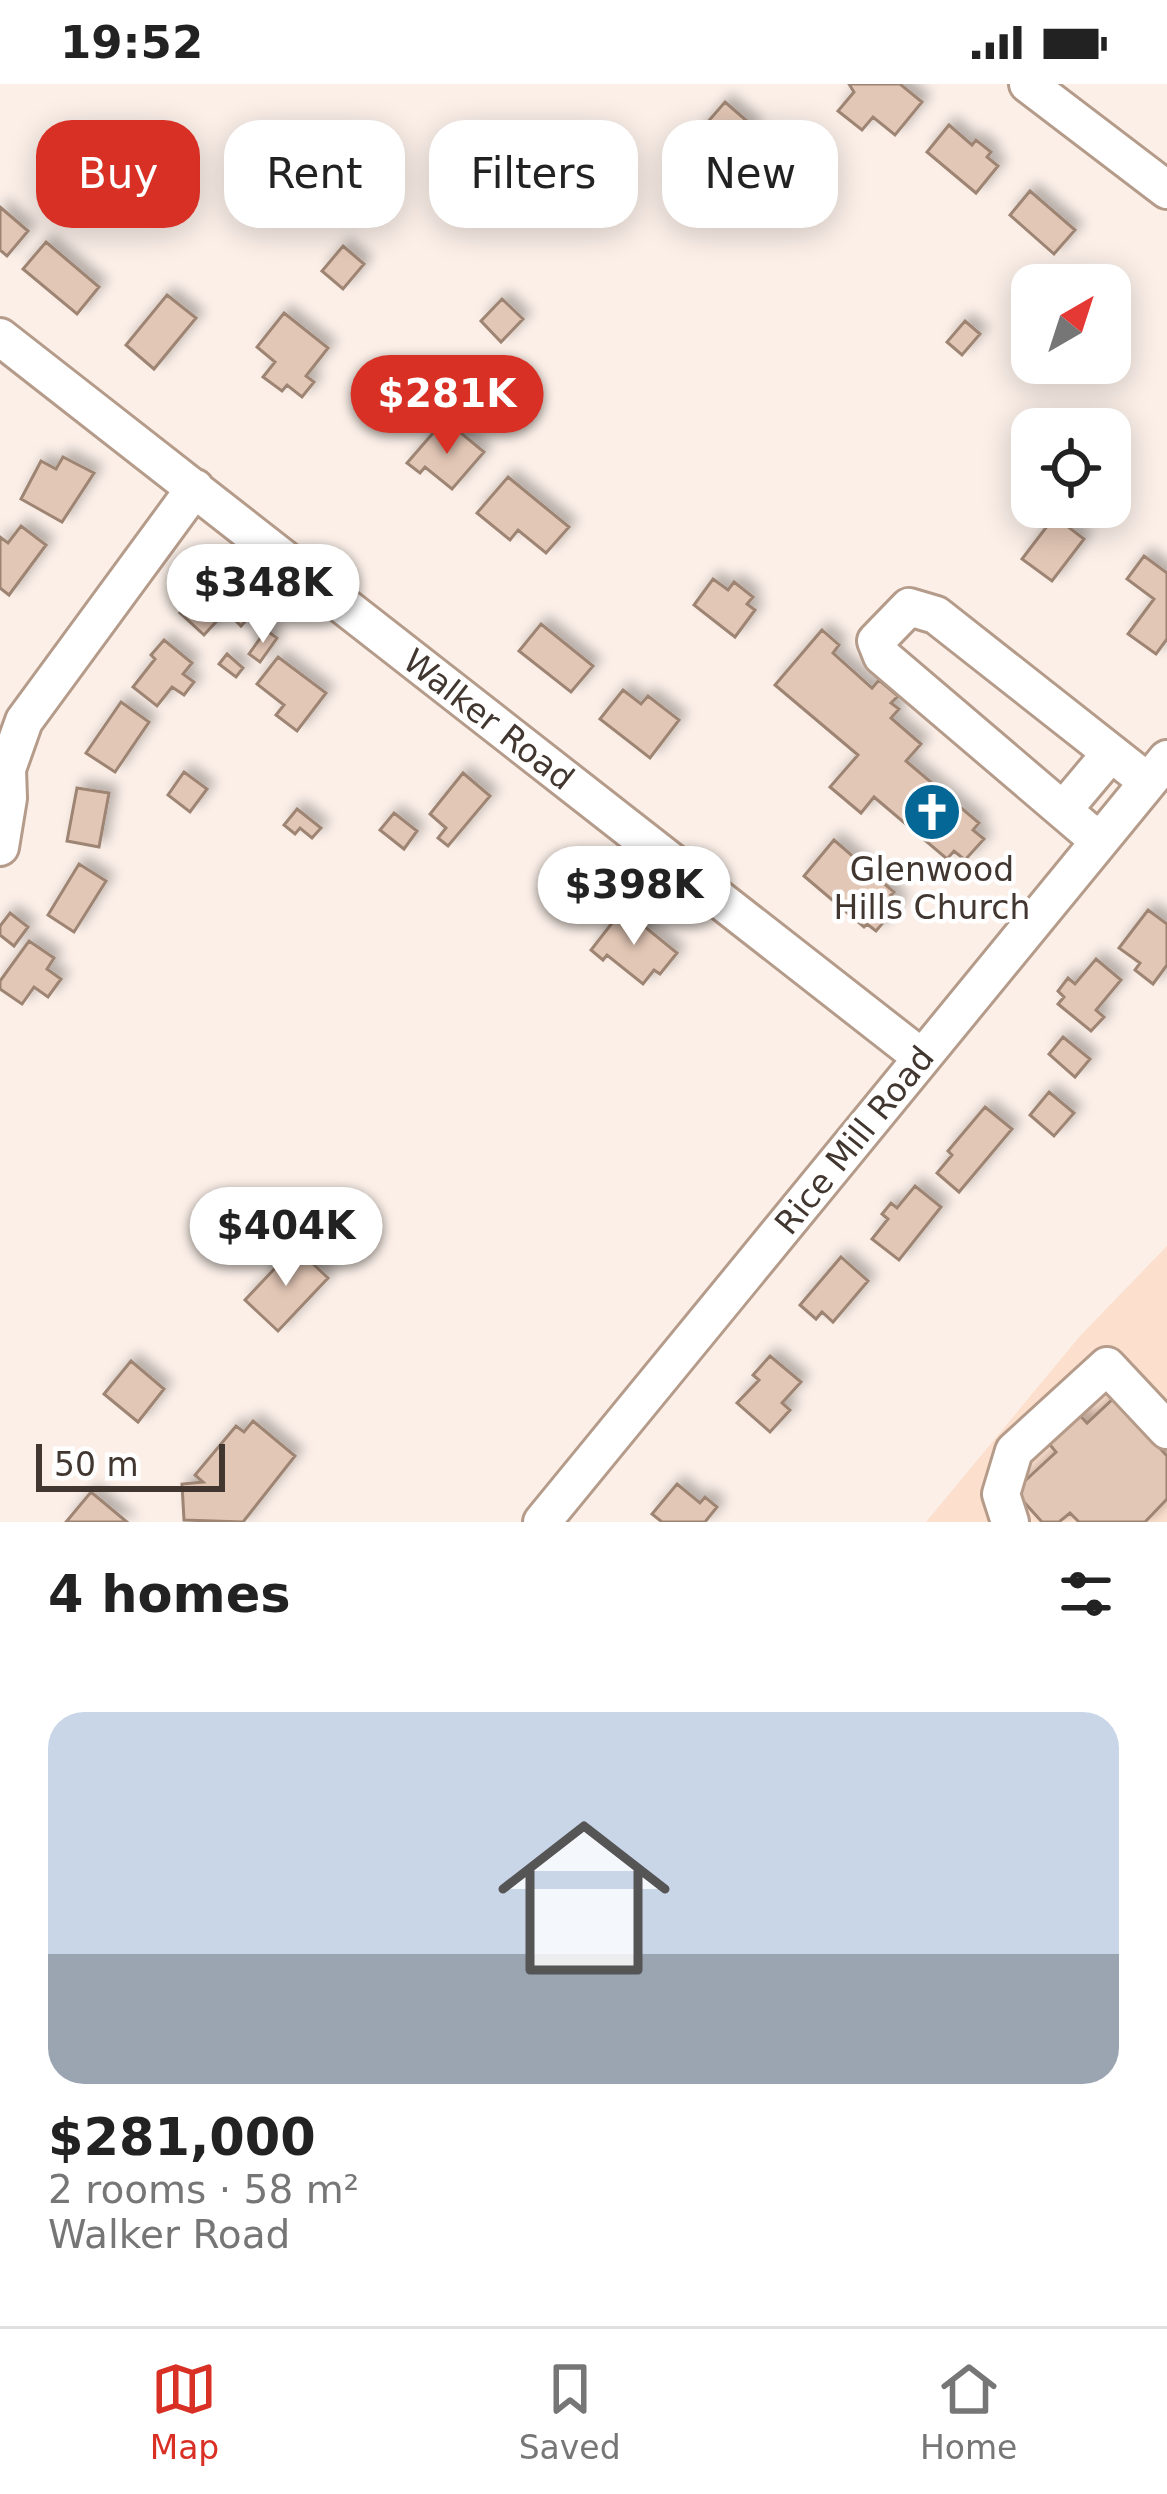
<!DOCTYPE html>
<meta charset="utf-8">
<style>
body{margin:0;font-family:"DejaVu Sans",sans-serif;background:#f6f6f6;color:#222;height:100vh;display:flex;flex-direction:column;font-size:45px;white-space:nowrap}
*{box-sizing:border-box;margin:0}
p{font-size:39px;color:#767676}
.icon{flex:none;width:66px;height:66px;fill:none;stroke:currentColor;stroke-width:2;stroke-linecap:round;stroke-linejoin:round}
.map{position:relative;height:1438px;overflow:hidden}
.side{display:flex;flex-direction:column;background:#fff;flex:1}
.side>*{flex:none}
.guide{position:absolute;left:36px;top:36px;width:1095px;height:108px;display:flex;gap:24px}
.needle{width:78px;rotate:39deg}
.tools{position:absolute;left:1011px;top:180px;display:grid;gap:24px}
.tools a{display:grid;place-items:center;width:120px;height:120px;border-radius:24px;background:#fff;box-shadow:0 6px 30px #0003;font-size:60px}
.scale{position:absolute;left:36px;bottom:30px;width:189px;box-sizing:border-box;padding-left:12px;border:6px solid #423730;border-top:0;font-size:33px;line-height:42px;white-space:nowrap;color:#423730;-webkit-text-stroke:9px #fff;paint-order:stroke}
.price{position:absolute;translate:-50% -102px;padding:0 27px;border-radius:42px;background:#fff;color:#222;font-size:39px;line-height:78px;filter:drop-shadow(0 3px 6px #0008)}
.price::after{content:'';position:absolute;left:50%;top:72px;width:36px;height:27px;margin-left:-18px;background:inherit;clip-path:polygon(0 0,100% 0,50% 100%)}
.price.on{background:#d93025;color:#fff}
ul{padding:0;list-style:none}
li{display:grid;align-content:center;gap:24px;height:636px;padding:0 48px}
li+li{border-top:3px solid #e0e0e0}
li span{display:grid;place-items:center;height:372px;border-radius:36px;color:#555}
li>.icon{margin-inline-start:auto}
span .icon{width:216px;height:216px;fill:#fffc;stroke-width:1}
li b{font-size:51px}
h2{display:flex;justify-content:space-between;align-items:center;height:144px;padding:0 48px;font-size:51px}
.tag{padding:0 42px;border-radius:36px;background:#fff;box-shadow:0 6px 30px #0003;font-size:42px;line-height:108px}
.tag.on{background:#d93025;color:#fff}
.status{display:flex;justify-content:space-between;align-items:center;height:84px;padding:0 60px;background:#fff;direction:ltr}
.status svg{height:33px;fill:currentColor}
.dock{display:flex;justify-content:space-around;align-items:center;height:168px;border-top:3px solid #e0e0e0;background:#fff;font-size:33px;color:#767676}
.dock a{display:grid;justify-items:center;gap:6px}
.dock .on{color:#d93025}
.map>svg:first-child{display:block}
.built{fill:#fcdfcd}
.building{fill:#e3c7b6;stroke:#9d8473;stroke-width:3;filter:url(#shadow)}
.lines{fill:none;stroke-linecap:round;stroke-linejoin:round}
.minor-casing{stroke:#b59b8a;stroke-width:42}
.minor{stroke:#fff;stroke-width:36}
.labels{text-anchor:middle;stroke-width:9;stroke-linejoin:round;paint-order:stroke}
.street-label{font-size:33px;fill:#423730;stroke:#fff}
.poi-label{font-size:33px;fill:#423730;stroke:#fff}
</style>
<div class="status"><b>19:52</b><svg viewBox="0 0 49 12"><path d="M0 12V9h3v3zM5 12V6h3v6zM10 12V3h3v9zM15 12V0h3v12zM26 1h20v11H26zM47 4h2v5h-2z"/></svg></div>
<div class="map">
<svg width="1167" height="1438" viewBox="0 0 1167 1438">
<defs>
<filter id="shadow"><feDropShadow dx="7" dy="-7" stdDeviation="6" flood-color="#0004"/></filter>
</defs>
<rect width="100%" height="100%" fill="#fbefe8"/>
<path class="built" d="M1167,1162V1438H926L1080,1252Z"/>
<path class="building" d="M849,0H900L922,18L895,51L873,33L862,46L838,27L854,8Z
M725,18L755,44L730,74L699,48Z
M949,41L972,61L976,56L991,68L987,73L998,82L976,109L927,68Z
M1030,107L1075,146L1054,170L1010,131Z
M0,123L28,147L7,172L0,166Z
M46,158L99,203L77,230L23,185Z
M343,162L364,180L343,205L322,187Z
M167,211L196,234L154,285L126,261Z
M502,215L523,235L501,258L481,237Z
M284,229L328,264L306,292L314,298L302,313L287,301L282,307L263,293L275,278L257,263Z
M965,237L980,250L962,271L947,258Z
M424,299L445,316L434,330L413,313Z
M455,344L484,368L452,405L425,383L420,389L407,379L434,348L444,357Z
M63,373L94,389L62,438L21,415L41,377L56,385Z
M508,393L569,443L546,469L518,446L510,456L477,429Z
M1061,424L1073,434L1067,442L1084,455L1052,497L1022,475Z
M21,442L46,461L9,511L0,504V453L8,459Z
M1144,472L1167,489V555L1156,570L1128,550L1154,515L1127,495Z
M218,478L259,522L241,542L226,527L204,551L180,529L203,504L199,499Z
M713,495L728,506L734,498L753,513L747,520L755,526L735,553L694,521Z
M541,540L593,582L571,608L519,567Z
M266,546L277,554L260,578L249,570Z
M822,546L839,561L833,569L872,604L879,596L898,612L891,619L899,625L891,634L921,660L906,677L979,739L973,746L984,755L965,776L954,767L947,775L874,713L861,729L830,703L858,671L775,601Z
M164,556L192,579L183,590L194,598L184,611L172,603L157,622L133,603L155,575L151,571Z
M227,570L243,584L236,593L219,580Z
M278,573L326,609L297,647L276,631L284,621L257,600Z
M623,606L641,620L648,612L679,636L650,674L600,635Z
M121,618L149,638L115,688L86,669Z
M184,688L207,705L190,728L168,711Z
M463,689L490,712L448,762L438,754L446,744L430,730Z
M77,704L109,709L99,763L67,757Z
M297,725L321,744L312,754L300,744L295,750L284,741Z
M394,729L417,747L404,765L380,746Z
M834,756L894,808L891,811L900,819L876,847L867,840L864,843L804,792Z
M79,780L106,797L74,848L48,831Z
M623,825L677,869L660,890L654,886L643,900L607,871L603,876L591,866Z
M1148,826L1167,840V881L1153,900L1135,886L1140,879L1119,864Z
M10,829L28,843L14,862L0,851V842Z
M29,857L54,874L47,885L61,895L48,913L34,903L22,920L0,905V897Z
M1096,875L1121,896L1096,926L1104,933L1091,947L1058,920L1064,913L1058,907L1068,894L1075,900Z
M1063,953L1090,975L1075,993L1049,970Z
M1049,1008L1074,1029L1054,1052L1030,1031Z
M985,1023L1012,1045L959,1108L937,1089L952,1071L948,1067Z
M915,1102L941,1123L899,1176L872,1155L888,1135L882,1130L891,1119L897,1124Z
M295,1163L328,1194L278,1247L245,1216Z
M841,1173L868,1197L833,1238L822,1228L816,1235L800,1221Z
M770,1272L801,1298L782,1319L790,1326L770,1348L737,1319L759,1296L753,1291Z
M131,1277L164,1305L138,1338L104,1310Z
M1114,1314L1167,1372V1415L1145,1438H1079L1070,1429L1059,1438H1042L1014,1407L1056,1368L1046,1356L1077,1328L1087,1339Z
M253,1337L295,1372L243,1438L184,1436L182,1400L203,1398L195,1391L236,1342L244,1348Z
M677,1400L700,1419L705,1413L717,1423L705,1438H662L652,1430Z
M91,1408L127,1438H66Z"/>
<g class="lines">
<defs>
<path id="minor" d="M1028,0L1167,106
M0,253L921,973
M1063,726L1111,669
M1099,757L882,572L876,557L909,523L936,531L1148,698
M0,763L8,714L7,685L24,637L195,404
M542,1438L1167,675
M1010,1438L1001,1410L1014,1367L1107,1282L1167,1346"/>
</defs>
<use href="#minor" class="minor-casing"/>
<use href="#minor" class="minor"/>
</g>
<defs>
<symbol id="church-disc" viewBox="-11 -11 22 22"><circle r="9.5" fill="#056796" stroke="#fff"/><path d="M-1.2-6h2.4v3.5h3.3v2.4h-3.3V6h-2.4V-.1h-3.3v-2.4h3.3Z" fill="#fff"/></symbol>
</defs>
<g fill-rule="evenodd">
<use href="#church-disc" x="899" y="695" width="66" height="66"/>
</g>
<g class="labels">
<g class="street-label">
<text transform="translate(489 635) rotate(38)" y="12">Walker Road</text>
<text transform="translate(854 1056) rotate(-51)" y="12">Rice Mill Road</text>
</g>
<g class="poi-label">
<text x="932" y="797">Glenwood<tspan x="932" dy="38">Hills Church</tspan></text>
</g>
</g>
</svg>
<div class="tools">
<a><svg class="needle" viewBox="-14 -14 28 28"><path d="M0-13l5 13h-10z" fill="#e53935"/><path d="M0 13l5-13h-10z" fill="#767676"/></svg></a>
<a><svg class="icon" aria-label="locate" viewBox="0 0 24 24"><circle cx="12" cy="12" r="6"/><path d="M12 2v4M12 18v4M2 12h4M18 12h4"/></svg></a>
</div>
<div class="scale">50 m</div>
<b class="price on" style="left:447px;top:373px">$281K</b>
<b class="price" style="left:263px;top:562px">$348K</b>
<b class="price" style="left:634px;top:864px">$398K</b>
<b class="price" style="left:286px;top:1205px">$404K</b>
<div class="guide">
<a class="tag on">Buy</a>
<a class="tag">Rent</a>
<a class="tag">Filters</a>
<a class="tag">New</a>
</div>
</div>
<section class="side">
<h2>4 homes<svg class="icon" aria-label="filters" viewBox="0 0 24 24"><path d="M4 7h16M4 17h16"/><circle cx="9" cy="7" r="2"/><circle cx="15" cy="17" r="2"/></svg></h2>
<ul>
<li><span style="background:linear-gradient(#c9d6e8 65%,#9aa5b1 0)"><svg class="icon" aria-label="home" viewBox="0 0 24 24"><path d="M3 11l9-7 9 7M6 9v11h12V9"/></svg></span><div><b>$281,000</b><p>2 rooms · 58 m²</p><p>Walker Road</p></div></li>
</ul>
</section>
<nav class="dock">
<a class="on"><svg class="icon" aria-label="map" viewBox="0 0 24 24"><path d="M3 6l6-2 6 2 6-2v14l-6 2-6-2-6 2zM9 4v14M15 6v14"/></svg>Map</a>
<a><svg class="icon" aria-label="saved" viewBox="0 0 24 24"><path d="M7 4h10v16l-5-4-5 4z"/></svg>Saved</a>
<a><svg class="icon" aria-label="home" viewBox="0 0 24 24"><path d="M3 11l9-7 9 7M6 9v11h12V9"/></svg>Home</a>
</nav>
